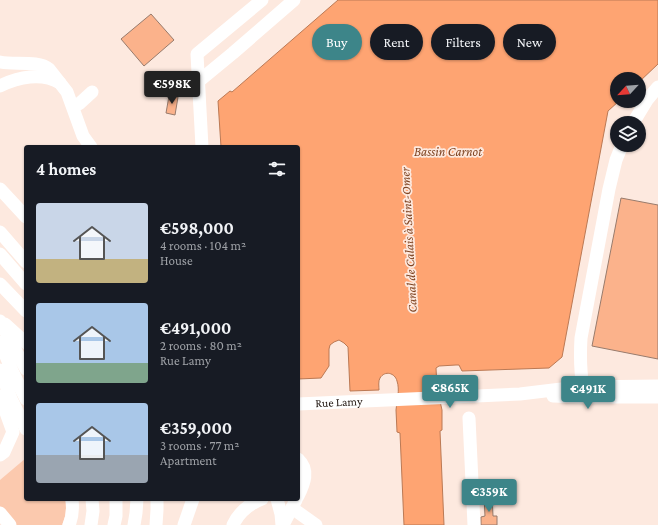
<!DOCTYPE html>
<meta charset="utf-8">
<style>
body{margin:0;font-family:"Crimson Pro",serif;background:#20242c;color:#f1f3f6;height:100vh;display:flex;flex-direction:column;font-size:15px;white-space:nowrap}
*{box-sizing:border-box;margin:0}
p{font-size:13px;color:#9ea1a6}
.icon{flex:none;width:22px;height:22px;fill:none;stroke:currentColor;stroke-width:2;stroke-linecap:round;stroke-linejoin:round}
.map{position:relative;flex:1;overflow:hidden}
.panel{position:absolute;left:24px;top:145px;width:276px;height:356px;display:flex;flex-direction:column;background:#171b24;border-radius:4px;box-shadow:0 1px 3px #0004}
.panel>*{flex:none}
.top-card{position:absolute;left:312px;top:24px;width:286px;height:36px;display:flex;gap:8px}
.needle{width:26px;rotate:244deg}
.controls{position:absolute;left:610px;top:72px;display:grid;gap:8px}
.controls a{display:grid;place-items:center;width:36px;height:36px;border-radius:50%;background:#171b24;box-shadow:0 1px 3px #0004;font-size:20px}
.price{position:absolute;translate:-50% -34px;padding:0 9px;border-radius:4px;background:#3d8589;color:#fff;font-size:13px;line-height:26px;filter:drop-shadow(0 1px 2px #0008)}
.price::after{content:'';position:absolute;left:50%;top:24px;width:12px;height:9px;margin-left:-6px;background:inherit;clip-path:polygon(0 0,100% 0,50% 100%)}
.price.selected{background:#222;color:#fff}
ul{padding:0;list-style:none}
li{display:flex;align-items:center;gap:12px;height:100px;padding:0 12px}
li span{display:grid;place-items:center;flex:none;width:112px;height:80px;border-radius:4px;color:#555}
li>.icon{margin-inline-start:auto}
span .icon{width:48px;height:48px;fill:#fffc;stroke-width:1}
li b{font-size:17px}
h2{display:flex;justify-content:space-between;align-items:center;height:48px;padding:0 12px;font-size:17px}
.tag{padding:0 14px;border-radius:18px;background:#171b24;box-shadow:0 1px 3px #0004;font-size:14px;line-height:36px}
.tag.selected{background:#3d8589;color:#fff}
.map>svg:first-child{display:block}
.green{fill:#fbc9ae}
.water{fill:#fea472;stroke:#bb7954}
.building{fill:#fbb28b;stroke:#987b6c}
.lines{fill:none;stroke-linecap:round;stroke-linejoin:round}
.minor{stroke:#fff;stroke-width:13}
.labels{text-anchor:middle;stroke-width:3.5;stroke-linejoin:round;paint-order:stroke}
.street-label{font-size:12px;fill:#1f140e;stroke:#fde9df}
.water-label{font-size:13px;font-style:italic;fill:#804523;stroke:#fde9df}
</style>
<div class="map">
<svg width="658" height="525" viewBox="0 0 658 525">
<rect width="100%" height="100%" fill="#fde9df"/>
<path class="green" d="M26,458V499H65C67,509 66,516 62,525H3L0,521V480Z"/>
<path class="water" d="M338,0H658V64L639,82V79H617V101H619L608,111L562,357L549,368L462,371L459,365H456L439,366L436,368L437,388L442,410V430L440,431L444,525H404L400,433L397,432C397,425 396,417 396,410C397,400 400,390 397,381C395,373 385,370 380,378C378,381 379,387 379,390L350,391L348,347L344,343L339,340L334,342L330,345L329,349V366L321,378L298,379V147H221L218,101L230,91L232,92Z"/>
<path class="building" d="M151,14L174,40L144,66L121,39Z
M169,96L178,97L175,115L166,113Z
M621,198L658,205V359L592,346Z
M492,495L493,516H497V525H481V517L485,516L484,496Z"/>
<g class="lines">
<g class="minor">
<path d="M0,62C14,65 38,60 49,69L67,92L83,136L91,147"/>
<path d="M199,81L233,53L294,0"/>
<path d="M0,86C18,77 42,72 60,83"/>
<path d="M73,107L80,103L92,92"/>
<path d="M633,123L647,100L658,87"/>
<path d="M202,147L197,54L262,0"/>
<path d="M0,189L26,217"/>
<path d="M0,232L26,262"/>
<path d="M0,254L26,284"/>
<path d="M0,284L26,311"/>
<path d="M0,321L17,353L26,369"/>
<path d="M5,324L26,343"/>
<path d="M0,342L13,373L26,399"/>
<path d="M0,370L12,401L26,429"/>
<path d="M583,387C580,370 580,355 581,338L609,189L616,160L622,145"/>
<path d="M0,396L13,432L4,452L0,455"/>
<path d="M553,396L581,397H658"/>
<path id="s1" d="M298,404L520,394L578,387L658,386"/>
<path d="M469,418L474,525"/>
<path d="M298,459C310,470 304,484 298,496"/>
<path d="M277,499L281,514L282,525"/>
<path d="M292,508L316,525"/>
<path d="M0,513L10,525"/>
<path d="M69,525C73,516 73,508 72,499"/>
<path d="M91,525L93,511L92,499"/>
<path d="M114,525L116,516V499"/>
<path d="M134,525L136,513L137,499"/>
<path d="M156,525L157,510V499"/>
<path d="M184,525L193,499"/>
<path d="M233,525C239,512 249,504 262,499"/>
<path d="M283,525L296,500"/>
</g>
</g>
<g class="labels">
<g class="street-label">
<text dy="4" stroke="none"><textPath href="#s1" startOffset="41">Rue Lamy</textPath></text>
</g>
<g class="water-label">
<text x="448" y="156">Bassin Carnot</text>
<text transform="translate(408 240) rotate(-93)" y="5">Canal de Calais à Saint-Omer</text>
</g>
</g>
</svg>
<div class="controls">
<a><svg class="needle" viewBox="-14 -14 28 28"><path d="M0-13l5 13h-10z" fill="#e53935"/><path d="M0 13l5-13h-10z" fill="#9ea1a6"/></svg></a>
<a><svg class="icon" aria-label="layers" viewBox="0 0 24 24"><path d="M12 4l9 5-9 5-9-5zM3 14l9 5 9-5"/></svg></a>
</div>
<b class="price selected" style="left:172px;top:105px">€598K</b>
<b class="price" style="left:450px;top:409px">€865K</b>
<b class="price" style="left:588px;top:410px">€491K</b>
<b class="price" style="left:489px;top:513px">€359K</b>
<div class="top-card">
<a class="tag selected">Buy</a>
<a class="tag">Rent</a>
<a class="tag">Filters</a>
<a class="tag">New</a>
</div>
<section class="panel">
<h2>4 homes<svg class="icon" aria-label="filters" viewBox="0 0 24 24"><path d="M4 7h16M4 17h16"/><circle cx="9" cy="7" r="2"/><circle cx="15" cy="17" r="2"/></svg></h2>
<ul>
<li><span style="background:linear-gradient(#c9d6e8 70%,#c2b280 0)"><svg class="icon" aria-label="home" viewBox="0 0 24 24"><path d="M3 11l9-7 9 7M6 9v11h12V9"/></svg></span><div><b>€598,000</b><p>4 rooms · 104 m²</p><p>House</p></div></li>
<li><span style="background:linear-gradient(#a9c7e8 75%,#7fa58c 0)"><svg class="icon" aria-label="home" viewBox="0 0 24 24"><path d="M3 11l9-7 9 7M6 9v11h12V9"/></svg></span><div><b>€491,000</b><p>2 rooms · 80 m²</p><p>Rue Lamy</p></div></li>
<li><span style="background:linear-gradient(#a9c7e8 65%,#9aa5b1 0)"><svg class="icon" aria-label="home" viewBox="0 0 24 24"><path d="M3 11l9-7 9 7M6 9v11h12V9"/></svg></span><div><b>€359,000</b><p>3 rooms · 77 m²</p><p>Apartment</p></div></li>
</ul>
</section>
</div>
